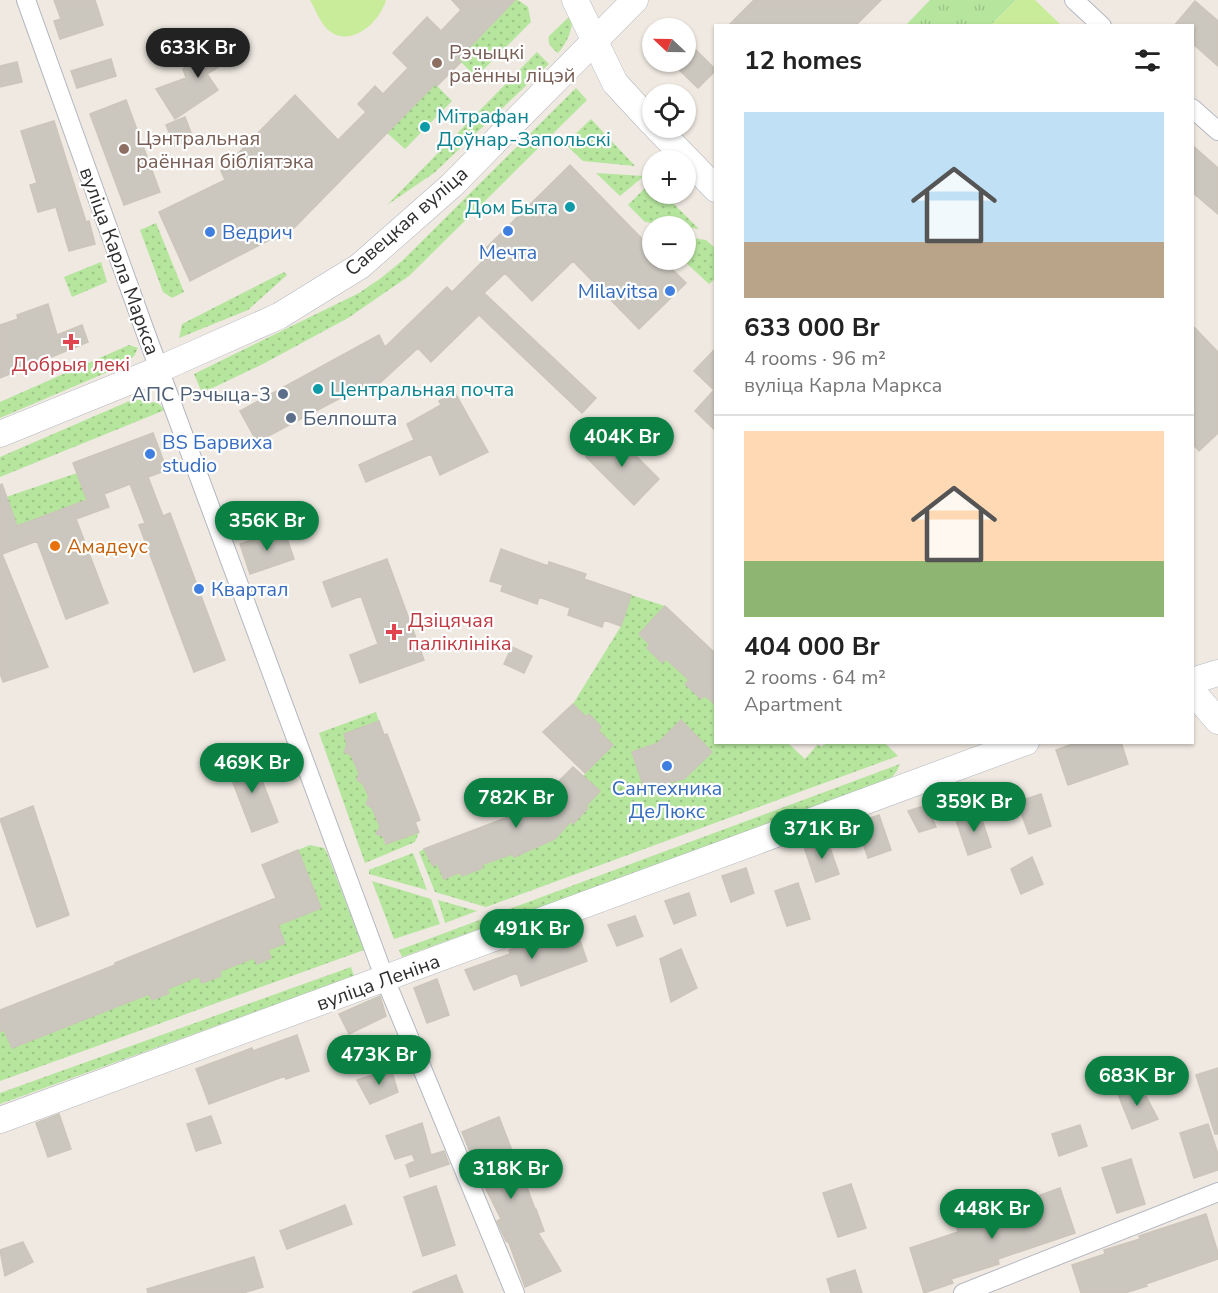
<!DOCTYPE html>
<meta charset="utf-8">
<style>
body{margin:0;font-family:"Nunito Sans",sans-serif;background:#f6f6f6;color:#222;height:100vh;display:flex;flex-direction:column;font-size:22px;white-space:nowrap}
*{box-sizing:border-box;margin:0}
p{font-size:20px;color:#767676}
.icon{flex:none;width:33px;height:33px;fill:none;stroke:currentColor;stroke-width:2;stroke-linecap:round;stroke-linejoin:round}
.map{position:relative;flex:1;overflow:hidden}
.details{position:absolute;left:714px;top:24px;width:480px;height:720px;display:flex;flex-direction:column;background:#fff;border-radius:0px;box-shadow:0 2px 4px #0004}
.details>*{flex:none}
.needle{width:39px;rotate:292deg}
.controls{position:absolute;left:642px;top:18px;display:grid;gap:12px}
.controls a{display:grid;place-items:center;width:54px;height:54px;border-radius:50%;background:#fff;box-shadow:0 2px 4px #0004;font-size:30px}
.price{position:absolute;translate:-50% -51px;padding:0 14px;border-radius:21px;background:#0b8043;color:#fff;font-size:20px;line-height:39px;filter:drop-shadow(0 2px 3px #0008)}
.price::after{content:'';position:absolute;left:50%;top:36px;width:18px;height:14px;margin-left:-9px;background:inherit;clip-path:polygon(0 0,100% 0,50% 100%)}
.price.on{background:#222;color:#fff}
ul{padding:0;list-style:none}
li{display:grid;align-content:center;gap:12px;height:318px;padding:0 30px}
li+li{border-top:2px solid #e0e0e0}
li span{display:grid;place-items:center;height:186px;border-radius:0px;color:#555}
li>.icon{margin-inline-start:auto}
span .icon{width:108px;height:108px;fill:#fffc;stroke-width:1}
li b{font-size:26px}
h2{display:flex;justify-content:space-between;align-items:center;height:72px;padding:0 30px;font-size:26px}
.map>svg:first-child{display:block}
.grass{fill:url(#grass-dots)}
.park{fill:url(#park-tufts)}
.pitch{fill:#c9ec9a}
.building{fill:#cbc7bf;stroke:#cbc5ba;stroke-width:1.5}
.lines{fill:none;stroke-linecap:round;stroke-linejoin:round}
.street-casing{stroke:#b4b7c1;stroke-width:20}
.secondary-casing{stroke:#b4b7c1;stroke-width:27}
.street{stroke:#fff;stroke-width:18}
.secondary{stroke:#fff;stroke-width:26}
.education-dot{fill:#8d6e63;stroke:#fff;stroke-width:2}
.culture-dot{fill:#0f9aa8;stroke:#fff;stroke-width:2}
.shop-dot{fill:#3f7fe0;stroke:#fff;stroke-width:2}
.health-dot{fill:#e0444e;stroke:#fff;stroke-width:2}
.service-dot{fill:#5c6f8a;stroke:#fff;stroke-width:2}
.food-dot{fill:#e8710a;stroke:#fff;stroke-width:2}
.labels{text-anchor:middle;stroke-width:4.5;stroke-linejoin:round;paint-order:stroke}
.education-label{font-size:20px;fill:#785e54;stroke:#fff;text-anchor:start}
.culture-label{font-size:20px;fill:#0d838f;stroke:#fff;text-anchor:start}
.street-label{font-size:20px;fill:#2e2e2e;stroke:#fff}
.shop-label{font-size:20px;fill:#366cbe;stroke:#fff;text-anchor:start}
.health-label{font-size:20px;fill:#be3a42;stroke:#fff}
.service-label{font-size:20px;fill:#4e5e75;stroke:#fff;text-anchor:end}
.food-label{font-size:20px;fill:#c56008;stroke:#fff;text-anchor:start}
</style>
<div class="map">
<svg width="1218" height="1293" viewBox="0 0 1218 1293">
<defs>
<pattern id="grass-dots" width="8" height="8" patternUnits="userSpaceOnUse" patternTransform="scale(1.5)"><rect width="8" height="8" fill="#b6e59e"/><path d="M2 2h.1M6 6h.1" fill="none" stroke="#9dc588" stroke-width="1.8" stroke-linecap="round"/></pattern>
<pattern id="park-tufts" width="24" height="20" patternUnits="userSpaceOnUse" patternTransform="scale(1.5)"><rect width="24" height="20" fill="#b6e59e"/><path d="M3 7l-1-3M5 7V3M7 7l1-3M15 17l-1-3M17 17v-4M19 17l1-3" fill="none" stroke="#9dc588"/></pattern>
</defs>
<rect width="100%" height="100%" fill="#efe9e1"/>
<path class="grass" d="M498,0H518L528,7L531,22L476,77L458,59L507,9Z
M572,14C573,30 568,41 558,53C552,48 547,44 549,36Z
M537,52L549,64L434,173L387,205Z
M435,84L452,101L405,149L387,133Z
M576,88L587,100L409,276L348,318L261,365L202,393L194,374L359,293L381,278L403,260Z
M591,119L635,166L583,161L565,144Z
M596,173L644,176L620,196Z
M652,181V194H664L699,229L645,222L628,205Z
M156,223L184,292L172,298L163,292L140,230Z
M686,237L706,240L715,248V279L709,284L683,260H686Z
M101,262L107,282L72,297L64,277Z
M284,272L287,275L248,310L179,338L182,324Z
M129,345L138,348L134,356L122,366L0,418V402Z
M134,399L158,403L165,410L0,477V457Z
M77,473L87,500L17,526L6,497Z
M631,595L665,606L639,634L650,645L647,648L662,663L666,659L689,680L685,684L704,695L715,705L716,742H754L756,744L757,743H788L805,759L818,744L821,747L826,743H885L898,756L486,907L435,892L419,852L424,849L433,866L437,863L444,879L460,872L462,875L482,868L481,865L512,854L514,857L555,839L571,821L573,823L588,808L586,806L599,791L583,776L612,745L598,730L601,727L589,714L586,717L573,704L621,626Z
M376,712L379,721L344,734L347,744L344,752L351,755L359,773L357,780L363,784L369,797L366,804L372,808L380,827L377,834L383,836L385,844L419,832L415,842L365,863L319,733Z
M900,764C895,776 890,780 878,785L402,957L399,950Z
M310,845L324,848L327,853L364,950L0,1081V1032L4,1030L12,1048L149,994L152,1000L168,994L167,989L199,976L202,983L221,976L220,971L254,958L257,964L271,958L268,950L285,943L278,925L321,908L298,850Z
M413,853L427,890L369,874V870Z
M372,881L431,899L440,924L394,939Z
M438,900L477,911L445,923Z
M351,967L354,976L0,1104V1093Z"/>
<path class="park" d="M930,0H1016L991,25L905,26Z"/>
<path class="pitch" d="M310,0H386C380,22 350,50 327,29C320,22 315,9 310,0Z
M1016,0H1035L1061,25H991Z"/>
<path class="building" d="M54,0H95L103,25L60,39L54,21L61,19Z
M452,0H515L458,59L461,62L437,86L435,84L293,229L291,227L275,240L273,238L190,281L159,212L225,180L221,171L295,95L338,140L366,112L358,104L375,86L383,94L408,68L393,53L427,17L441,31L461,10Z
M754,0H881L855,26H728Z
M1195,1L1218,21V66L1192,43V26H1174Z
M234,36L244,51L207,74L218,90L175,119L156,89L186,78L183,69Z
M686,40L716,70L698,88L671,62H686Z
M111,59L116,76L77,88L71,71Z
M17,62L22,82L0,87V66Z
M126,100L160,192L124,205L90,114Z
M185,117L193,138L175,146L166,125Z
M54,121L86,222L89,221L95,244L69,251L56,207L38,212L30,185L37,183L21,131Z
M1192,145L1218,168V214L1192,192Z
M570,165L652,249V260H663L686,283L639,329L573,261L532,301L505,273L484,293L596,398L582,413L479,315L431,362L418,348L371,391L367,384L257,442L240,411L379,335L385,347L447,287L452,292L488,256L483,251Z
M48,304L57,335L82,325L88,342L0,378V325L18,319L17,315Z
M1192,325L1218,352V433L1199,451L1192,443Z
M716,348V431L695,411L714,390L694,371Z
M454,391L488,452L440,475L431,454L366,482L359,465L414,440L407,424L441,405L439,401Z
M611,431L659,479L634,505L586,457Z
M153,433L167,470L148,477L163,516L170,513L225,660L194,672L139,525L145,523L130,484L104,494L109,507L76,519L108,603L66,619L37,541L2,554L48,667L3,682L0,673V485L2,484L17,526L87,500L73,463Z
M284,530L294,559L250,574L240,544Z
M501,549L548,566L549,562L586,574L584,579L631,595L621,626L604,620L602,627L568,615L570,608L539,597L537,604L501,591L503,585L490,581Z
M387,559L424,660L360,683L350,655L378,644L361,596L332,607L323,582Z
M665,606L716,654V705L704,695L701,699L685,684L689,680L666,659L662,663L647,648L650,645L639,634Z
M512,647L532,656L524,673L504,664Z
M573,704L586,717L589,714L601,727L598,730L613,745L585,773L543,732Z
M681,720L712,752L684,779L644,788L632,752L658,743Z
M379,721L384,735L387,734L420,820L415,822L419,832L386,844L383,836L376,834L380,827L372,808L366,804L369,797L363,784L357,780L359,773L351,755L344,752L347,744L344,734Z
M1078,742H1121L1128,764L1068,785L1056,750Z
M253,757L278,822L252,832L227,767Z
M573,767L600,791L586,806L588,808L573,824L571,821L555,839L514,857L512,854L481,865L483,868L462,876L460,872L444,879L437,863L433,866L424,849L532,808Z
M1041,794L1051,826L1029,834L1017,802Z
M927,805L936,827L919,832L908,811Z
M33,806L69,915L37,927L0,819Z
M979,811L991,847L968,855L956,820Z
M879,815L891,850L868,858L856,823Z
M827,839L839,874L816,882L804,847Z
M298,850L321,908L278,925L285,943L268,950L271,958L257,964L254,958L220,971L221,976L202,983L199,976L167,989L169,993L152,1000L149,994L12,1048L4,1030L0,1032V1010L115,965V963L276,898L262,865Z
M1032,857L1043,884L1021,894L1011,869Z
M746,868L754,893L731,902L722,876Z
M798,883L810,919L787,926L775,891Z
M689,893L696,915L674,924L665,901Z
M635,916L643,936L617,946L608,925Z
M575,926L587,961L521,986L517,973L474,990L465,970L510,954L509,950Z
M681,949L697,988L671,1002L660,959Z
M437,979L449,1015L427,1023L414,988Z
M380,996L386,1016L349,1034L339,1014Z
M297,1035L309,1071L286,1079L285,1076L209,1104L196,1069L252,1048L253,1051Z
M1218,1068V1134H1215L1196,1075Z
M391,1069L398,1092L370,1104L357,1080Z
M1139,1083L1158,1119L1132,1129L1118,1094Z
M59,1114L71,1149L48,1157L36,1123Z
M211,1116L221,1143L196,1151L187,1124Z
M499,1117L518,1166H519L535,1209H536L544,1231L538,1233L561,1271L525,1287L509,1243L506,1241L497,1221L501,1219L479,1175L462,1132Z
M422,1123L431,1155L444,1151L449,1164L410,1177L406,1165L415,1161L412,1154L395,1159L386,1136Z
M1208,1124L1218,1154V1170L1194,1178L1180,1133Z
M1080,1125L1087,1146L1059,1156L1052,1134Z
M1131,1159L1145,1204L1117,1213L1102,1168Z
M851,1184L866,1228L838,1237L823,1193Z
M436,1186L455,1245L423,1256L404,1197Z
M1060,1188L1075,1233L998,1259L999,1264L951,1279L953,1283L924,1293L910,1248L958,1232L957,1228L994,1216L993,1212Z
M345,1205L352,1224L287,1249L280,1231Z
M1206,1214L1218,1253V1259L1146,1284L1147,1286L1125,1293H1081L1072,1265L1105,1254L1104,1250L1140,1239L1139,1236Z
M23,1242L33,1262L5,1276L0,1250Z
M254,1257L263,1287L243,1293H148L147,1289Z
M855,1270L862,1293H831L827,1279Z
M456,1275L463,1293H413V1292Z"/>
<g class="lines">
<defs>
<path id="street" d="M26,0L145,331L385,979L515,1293
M1074,0L1102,26
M1192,108L1218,131
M963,1293L1218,1192"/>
<path id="secondary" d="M575,0L615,83L652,123
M657,128L716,189
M0,434L160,369L279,316L360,266L452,185L635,0
M1192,681L1218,673
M1192,691L1218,721
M0,1120L1026,742"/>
</defs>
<use href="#street" class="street-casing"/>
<use href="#secondary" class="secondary-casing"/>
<use href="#street" class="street"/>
<use href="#secondary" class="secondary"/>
</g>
<g class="education-dot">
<circle cx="437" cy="63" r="6"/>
<circle cx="124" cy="149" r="6"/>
</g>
<g class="culture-dot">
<circle cx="425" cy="127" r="6"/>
<circle cx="570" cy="207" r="6"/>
<circle cx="318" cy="389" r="6"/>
</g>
<g class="shop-dot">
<circle cx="508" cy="231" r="6"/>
<circle cx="210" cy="232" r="6"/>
<circle cx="670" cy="291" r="6"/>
<circle cx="150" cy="454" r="6"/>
<circle cx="199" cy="589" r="6"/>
<circle cx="667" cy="766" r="6"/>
</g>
<g class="health-dot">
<path d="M68 333h6v6h6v6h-6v6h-6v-6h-6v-6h6z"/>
<path d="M391 623h6v6h6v6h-6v6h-6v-6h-6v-6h6z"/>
</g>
<g class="service-dot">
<circle cx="283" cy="394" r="6"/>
<circle cx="291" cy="418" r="6"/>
</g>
<circle class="food-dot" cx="55" cy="546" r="6"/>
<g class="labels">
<g class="education-label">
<text x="449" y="59">Рэчыцкі<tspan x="449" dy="23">раённы ліцэй</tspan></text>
<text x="136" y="145">Цэнтральная<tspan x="136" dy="23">раённая бібліятэка</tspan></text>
</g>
<g class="culture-label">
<text x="437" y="123">Мітрафан<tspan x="437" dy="23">Доўнар-Запольскі</tspan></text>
<text x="558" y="214" text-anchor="end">Дом Быта</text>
<text x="330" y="396">Центральная почта</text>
</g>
<g class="street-label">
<text transform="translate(406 221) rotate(-41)" y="7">Савецкая вуліца</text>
<text transform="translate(120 261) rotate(70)" y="7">вуліца Карла Маркса</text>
<text transform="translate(378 982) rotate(-20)" y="7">вуліца Леніна</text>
</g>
<g class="shop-label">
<text x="222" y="239">Ведрич</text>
<text x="508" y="259" text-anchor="middle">Мечта</text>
<text x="658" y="298" text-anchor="end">Milavitsa</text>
<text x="162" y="449">BS Барвиха<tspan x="162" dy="23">studio</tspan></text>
<text x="211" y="596">Квартал</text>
<text x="667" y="795" text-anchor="middle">Сантехника<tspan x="667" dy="23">ДеЛюкс</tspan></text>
</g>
<g class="health-label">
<text x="71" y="371">Добрыя лекі</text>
<text x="408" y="627" text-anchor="start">Дзіцячая<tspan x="408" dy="23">паліклініка</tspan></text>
</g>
<g class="service-label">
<text x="271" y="401">АПС Рэчыца-3</text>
<text x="303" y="425" text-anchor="start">Белпошта</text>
</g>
<g class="food-label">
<text x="67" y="553">Амадеус</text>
</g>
</g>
</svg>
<div class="controls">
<a><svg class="needle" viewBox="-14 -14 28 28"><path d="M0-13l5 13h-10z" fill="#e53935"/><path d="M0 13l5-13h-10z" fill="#767676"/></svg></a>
<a><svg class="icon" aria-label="locate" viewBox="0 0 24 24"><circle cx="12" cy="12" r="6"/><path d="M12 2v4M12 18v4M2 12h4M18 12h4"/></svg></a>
<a>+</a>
<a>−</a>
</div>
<b class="price on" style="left:198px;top:79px">633K Br</b>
<b class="price" style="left:622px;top:468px">404K Br</b>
<b class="price" style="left:267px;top:552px">356K Br</b>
<b class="price" style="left:252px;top:794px">469K Br</b>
<b class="price" style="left:516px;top:829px">782K Br</b>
<b class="price" style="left:974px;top:833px">359K Br</b>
<b class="price" style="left:822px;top:860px">371K Br</b>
<b class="price" style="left:532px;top:960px">491K Br</b>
<b class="price" style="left:379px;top:1086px">473K Br</b>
<b class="price" style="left:1137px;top:1107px">683K Br</b>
<b class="price" style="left:511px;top:1200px">318K Br</b>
<b class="price" style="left:992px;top:1240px">448K Br</b>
<section class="details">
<h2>12 homes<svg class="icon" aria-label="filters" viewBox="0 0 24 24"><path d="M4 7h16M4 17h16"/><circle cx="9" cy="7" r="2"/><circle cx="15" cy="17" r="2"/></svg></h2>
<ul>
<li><span style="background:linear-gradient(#bfe0f5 70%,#b9a48a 0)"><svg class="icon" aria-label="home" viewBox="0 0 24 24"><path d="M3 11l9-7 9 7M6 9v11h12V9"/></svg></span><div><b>633 000 Br</b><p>4 rooms · 96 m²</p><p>вуліца Карла Маркса</p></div></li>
<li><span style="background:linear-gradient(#ffd9b3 70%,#8fb573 0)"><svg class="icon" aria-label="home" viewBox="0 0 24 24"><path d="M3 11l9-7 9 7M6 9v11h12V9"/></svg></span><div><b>404 000 Br</b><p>2 rooms · 64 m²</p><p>Apartment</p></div></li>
</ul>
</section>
</div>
